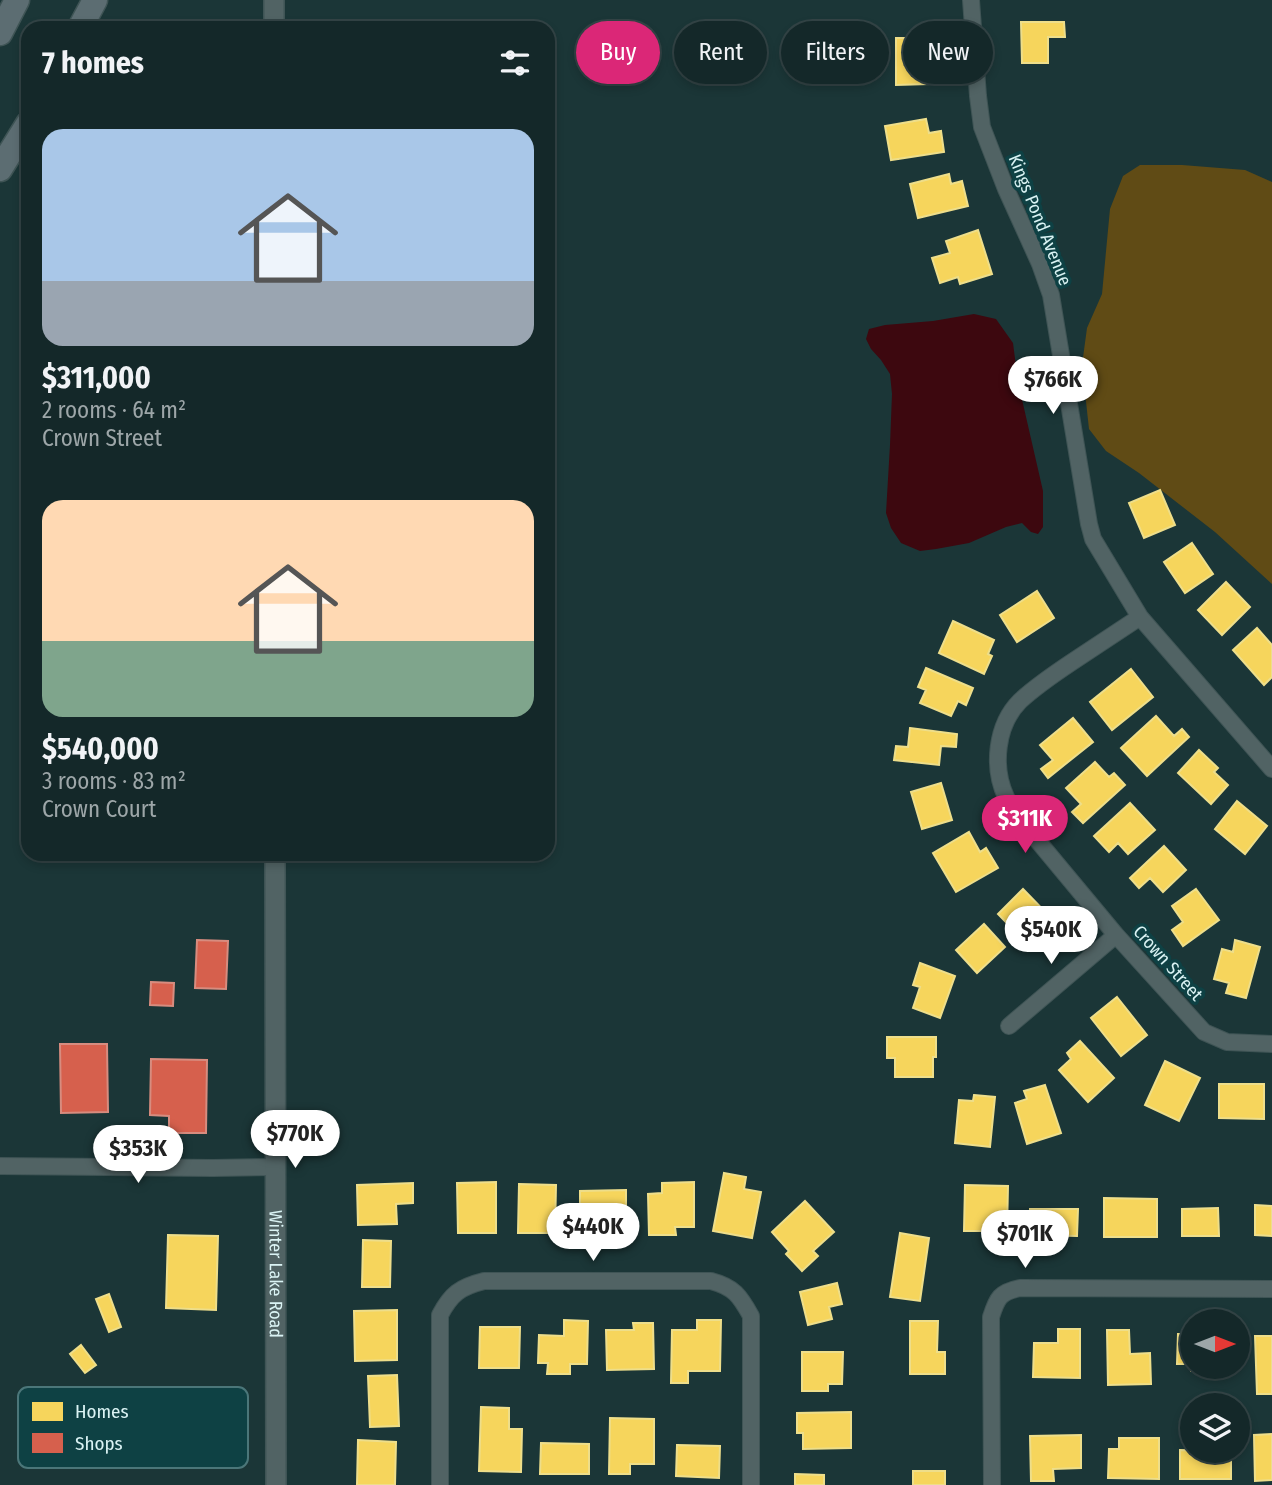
<!DOCTYPE html>
<meta charset="utf-8">
<style>
body{margin:0;font-family:"Fira Sans Condensed",sans-serif;background:#213435;color:#f1f3f6;height:100vh;display:flex;flex-direction:column;font-size:26px;white-space:nowrap}
*{box-sizing:border-box;margin:0}
p{font-size:23px;color:#9da6a8}
.icon{flex:none;width:38px;height:38px;fill:none;stroke:currentColor;stroke-width:2;stroke-linecap:round;stroke-linejoin:round}
.map{position:relative;flex:1;overflow:hidden}
.drawer{position:absolute;left:21px;top:21px;width:534px;height:840px;display:flex;flex-direction:column;background:#142829;border-radius:21px;box-shadow:0 4px 10px #0003,0 0 0 2px #334446}
.drawer>*{flex:none}
.banner{position:absolute;left:576px;top:21px;width:590px;height:63px;display:flex;gap:14px}
.needle{width:46px;rotate:90deg}
.controls{position:absolute;left:1180px;top:1309px;display:grid;gap:14px}
.controls a{display:grid;place-items:center;width:70px;height:70px;border-radius:50%;background:#142829;box-shadow:0 4px 10px #0003,0 0 0 2px #334446;font-size:35px}
.price{position:absolute;translate:-50% -60px;padding:0 16px;border-radius:24px;background:#fff;color:#222;font-size:23px;line-height:46px;filter:drop-shadow(0 2px 4px #0008)}
.price::after{content:'';position:absolute;left:50%;top:42px;width:21px;height:16px;margin-left:-10px;background:inherit;clip-path:polygon(0 0,100% 0,50% 100%)}
.price.active{background:#db2777;color:#fff}
ul{padding:0;list-style:none}
li{display:grid;align-content:center;gap:14px;height:371px;padding:0 21px}
li span{display:grid;place-items:center;height:217px;border-radius:21px;color:#555}
li>.icon{margin-inline-start:auto}
span .icon{width:126px;height:126px;fill:#fffc;stroke-width:1}
li b{font-size:30px}
h2{display:flex;justify-content:space-between;align-items:center;height:84px;padding:0 21px;font-size:30px}
.pill{padding:0 24px;border-radius:32px;background:#142829;box-shadow:0 4px 10px #0003,0 0 0 2px #334446;font-size:24px;line-height:63px}
.pill.active{background:#db2777;color:#fff}
.map>svg:first-child{display:block}
.green{fill:#604b15}
.water{fill:#3d080f}
.homes{fill:#f6d55c;stroke:#eede8a;stroke-width:2}
.shops{fill:#d6604d;stroke:#d78c7f;stroke-width:2}
.lines{fill:none;stroke-linecap:round;stroke-linejoin:round}
.minor-casing{stroke:#3f5455;stroke-width:18}
.tertiary-casing{stroke:#3f5455;stroke-width:22}
.primary-casing{stroke:#3f5455;stroke-width:27}
.minor{stroke:#516364;stroke-width:16}
.tertiary{stroke:#516364;stroke-width:19}
.primary{stroke:#5c6d72;stroke-width:24}
.labels{text-anchor:middle;stroke-width:7;stroke-linejoin:round;paint-order:stroke}
.street-label{font-size:18px;fill:#daf3f4;stroke:#0e4144}
.key{fill:#0e4144;stroke:#4b7679;stroke-width:2}
.key-label{font-size:19px;fill:#daf3f4}
</style>
<div class="map">
<svg width="1272" height="1485" viewBox="0 0 1272 1485">
<rect width="100%" height="100%" fill="#1b3637"/>
<path class="green" d="M1140,165H1182L1245,170L1272,182V584L1215,532L1139,473L1106,451L1089,429L1082,365L1087,328L1102,294L1110,209L1123,176Z"/>
<path class="water" d="M974,314L996,319L1013,343L1018,382L1043,491V527L1038,534L1031,532L1022,523L1006,527L969,543L936,549L920,551L901,543L891,528L886,513L890,445L892,394L890,374L881,360L871,349L866,339L869,329L885,325L933,321Z"/>
<path class="homes" d="M1021,22H1064L1065,37H1048V63H1022Z
M896,38H929V84L896,85Z
M926,119L929,133L941,131L944,152L891,160L885,126Z
M949,174L951,184L962,181L968,206L918,218L910,184Z
M978,230L992,274L960,284L958,277L940,283L932,258L950,253L946,241Z
M1160,490L1175,525L1144,538L1129,503Z
M1192,543L1213,574L1185,593L1164,562Z
M1226,582L1250,607L1222,635L1198,610Z
M1037,591L1054,618L1017,642L1000,615Z
M953,621L994,640L988,654L992,656L984,674L939,653Z
M1257,628L1272,645V677L1264,685L1233,650Z
M926,668L973,688L966,705L958,701L951,716L920,703L926,690L918,687Z
M1131,669L1153,697L1112,730L1090,702Z
M1156,716L1174,736L1182,729L1189,737L1147,776L1121,748Z
M1073,718L1093,742L1048,778L1041,769L1053,760L1040,745Z
M910,728L957,734L956,747L941,746L939,765L894,760L896,746L908,747Z
M1199,750L1218,768L1214,772L1228,785L1211,804L1178,773Z
M1095,762L1109,777L1114,773L1125,785L1083,823L1072,812L1081,804L1066,788Z
M941,783L952,820L922,829L911,792Z
M1237,801L1267,826L1245,854L1215,829Z
M1130,803L1155,830L1128,854L1118,843L1109,852L1094,836Z
M969,832L980,852L986,848L998,868L956,892L933,853Z
M1164,846L1186,870L1163,892L1150,878L1139,888L1130,878Z
M1023,889L1056,923L1031,948L998,914Z
M1196,889L1219,920L1183,946L1172,930L1183,922L1172,906Z
M984,924L1005,947L977,973L956,950Z
M1235,940L1260,947L1246,998L1226,993L1229,983L1214,979L1222,949L1233,952Z
M920,963L955,976L940,1018L913,1008L920,987L913,985Z
M1117,997L1147,1035L1121,1056L1091,1018Z
M887,1037H936V1057H933V1077H895V1058H887Z
M1080,1041L1114,1078L1088,1102L1059,1070L1071,1059L1067,1053Z
M1165,1061L1200,1078L1179,1121L1145,1105Z
M1219,1084H1264V1119L1219,1118Z
M1045,1085L1061,1133L1027,1144L1015,1103L1027,1099L1024,1091Z
M974,1095L995,1097L990,1147L955,1143L959,1100L973,1101Z
M724,1173L746,1177L744,1189L761,1192L752,1238L713,1231Z
M496,1182V1233H458L457,1183Z
M694,1182V1227H675L676,1235H649L648,1194L662,1193V1183Z
M413,1183V1203L396,1204L397,1224L358,1225L357,1185Z
M519,1184L556,1185L555,1233H518Z
M965,1185L1008,1186L1007,1231H964Z
M626,1190V1233H591V1221H580V1191Z
M1104,1198L1157,1199V1237H1104Z
M805,1201L834,1232L813,1251L818,1256L802,1271L786,1254L789,1251L772,1232Z
M1255,1205L1272,1206V1236L1255,1235Z
M1218,1208L1219,1236H1182V1209Z
M1030,1209H1078L1077,1236L1029,1235Z
M900,1233L929,1238L920,1301L890,1297Z
M168,1235L218,1236L216,1310L166,1308Z
M363,1240L391,1241L390,1287H362Z
M837,1283L842,1304L829,1307L832,1319L808,1325L800,1292Z
M109,1294L121,1327L109,1332L96,1299Z
M397,1310V1360L355,1361L354,1311Z
M564,1320L588,1321L587,1364H570V1374H547L548,1363H538L539,1335L564,1336Z
M697,1320H721L720,1371H688V1383H671L672,1330H697Z
M910,1321H938L937,1352H945V1374H910Z
M633,1323H653L654,1369L607,1370L606,1330H634Z
M480,1327H520L519,1368H479Z
M1058,1329H1080V1378L1033,1377L1034,1343H1058Z
M1107,1330H1129L1130,1354L1150,1353L1151,1384L1108,1385Z
M1178,1334H1192V1367H1211V1371H1191V1364H1177Z
M1255,1336H1272V1394H1257Z
M81,1345L96,1365L85,1373L70,1354Z
M802,1352H843L842,1384H828V1391H802Z
M397,1375L399,1426L370,1427L368,1376Z
M481,1407L509,1408V1429H522L521,1472L479,1471Z
M851,1412V1448L803,1449V1433H797V1413Z
M610,1418L654,1419V1464H630V1474H609Z
M1272,1434V1480L1255,1481L1254,1435Z
M1081,1435V1468L1053,1469L1054,1481H1031L1030,1436Z
M1119,1438H1159V1479L1108,1478L1109,1449H1119Z
M358,1440L396,1442L395,1485H357Z
M541,1443L589,1444V1474H540Z
M677,1445L720,1446L719,1478L676,1476Z
M1180,1450L1231,1451V1479H1180Z
M913,1471H945V1485H913Z
M795,1474L824,1475V1485H795Z"/>
<path class="shops" d="M197,940L228,941L226,989L195,988Z
M151,982L174,983L173,1006L150,1005Z
M60,1044H107L108,1112L61,1113Z
M151,1059L207,1060L206,1133H169V1116L150,1115Z"/>
<g class="lines">
<defs>
<path id="minor" d="M971,0L978,96L982,127L1006,189L1040,264L1051,295L1089,524L1093,539L1140,617L1272,769
M1140,617C1117,632 1095,647 1072,662C1054,674 1036,686 1020,701C996,725 992,767 1006,797C1009,804 1013,810 1017,816L1116,935L1204,1032L1227,1042L1272,1044
M1009,1026L1116,935
M0,1166L213,1168L275,1167
M440,1485V1315C451,1294 460,1287 484,1281H711C734,1287 740,1296 751,1316V1485
M992,1485L991,1317C997,1298 1000,1292 1020,1288L1272,1289"/>
<g id="tertiary">
<path d="M274,0V28"/>
<path id="s1" d="M275,854L276,1485"/>
</g>
<path id="primary" d="M80,28L95,0
M0,33L17,0
M0,169L28,124"/>
</defs>
<use href="#minor" class="minor-casing"/>
<use href="#tertiary" class="tertiary-casing"/>
<use href="#primary" class="primary-casing"/>
<use href="#minor" class="minor"/>
<use href="#tertiary" class="tertiary"/>
<use href="#primary" class="primary"/>
</g>
<g class="labels">
<g class="street-label">
<text transform="translate(1040 220) rotate(68)" y="6">Kings Pond Avenue</text>
<text transform="translate(1168 963) rotate(48)" y="6">Crown Street</text>
<text dy="6" stroke="none"><textPath href="#s1" startOffset="420">Winter Lake Road</textPath></text>
</g>
</g>
<rect x="18" y="1387" width="230" height="81" rx="10" class="key"/>
<rect x="32" y="1402" width="31" height="19" fill="#f6d55c"/>
<rect x="32" y="1433" width="31" height="20" fill="#d6604d"/>
<g class="key-label">
<text x="75" y="1418">Homes</text>
<text x="75" y="1450">Shops</text>
</g>
</svg>
<div class="controls">
<a><svg class="needle" viewBox="-14 -14 28 28"><path d="M0-13l5 13h-10z" fill="#e53935"/><path d="M0 13l5-13h-10z" fill="#9da6a8"/></svg></a>
<a><svg class="icon" aria-label="layers" viewBox="0 0 24 24"><path d="M12 4l9 5-9 5-9-5zM3 14l9 5 9-5"/></svg></a>
</div>
<b class="price" style="left:1053px;top:416px">$766K</b>
<b class="price active" style="left:1025px;top:855px">$311K</b>
<b class="price" style="left:1051px;top:966px">$540K</b>
<b class="price" style="left:295px;top:1170px">$770K</b>
<b class="price" style="left:138px;top:1185px">$353K</b>
<b class="price" style="left:593px;top:1263px">$440K</b>
<b class="price" style="left:1025px;top:1270px">$701K</b>
<div class="banner">
<a class="pill active">Buy</a>
<a class="pill">Rent</a>
<a class="pill">Filters</a>
<a class="pill">New</a>
</div>
<section class="drawer">
<h2>7 homes<svg class="icon" aria-label="filters" viewBox="0 0 24 24"><path d="M4 7h16M4 17h16"/><circle cx="9" cy="7" r="2"/><circle cx="15" cy="17" r="2"/></svg></h2>
<ul>
<li><span style="background:linear-gradient(#a9c7e8 70%,#9aa5b1 0)"><svg class="icon" aria-label="home" viewBox="0 0 24 24"><path d="M3 11l9-7 9 7M6 9v11h12V9"/></svg></span><div><b>$311,000</b><p>2 rooms · 64 m²</p><p>Crown Street</p></div></li>
<li><span style="background:linear-gradient(#ffd9b3 65%,#7fa58c 0)"><svg class="icon" aria-label="home" viewBox="0 0 24 24"><path d="M3 11l9-7 9 7M6 9v11h12V9"/></svg></span><div><b>$540,000</b><p>3 rooms · 83 m²</p><p>Crown Court</p></div></li>
</ul>
</section>
</div>
